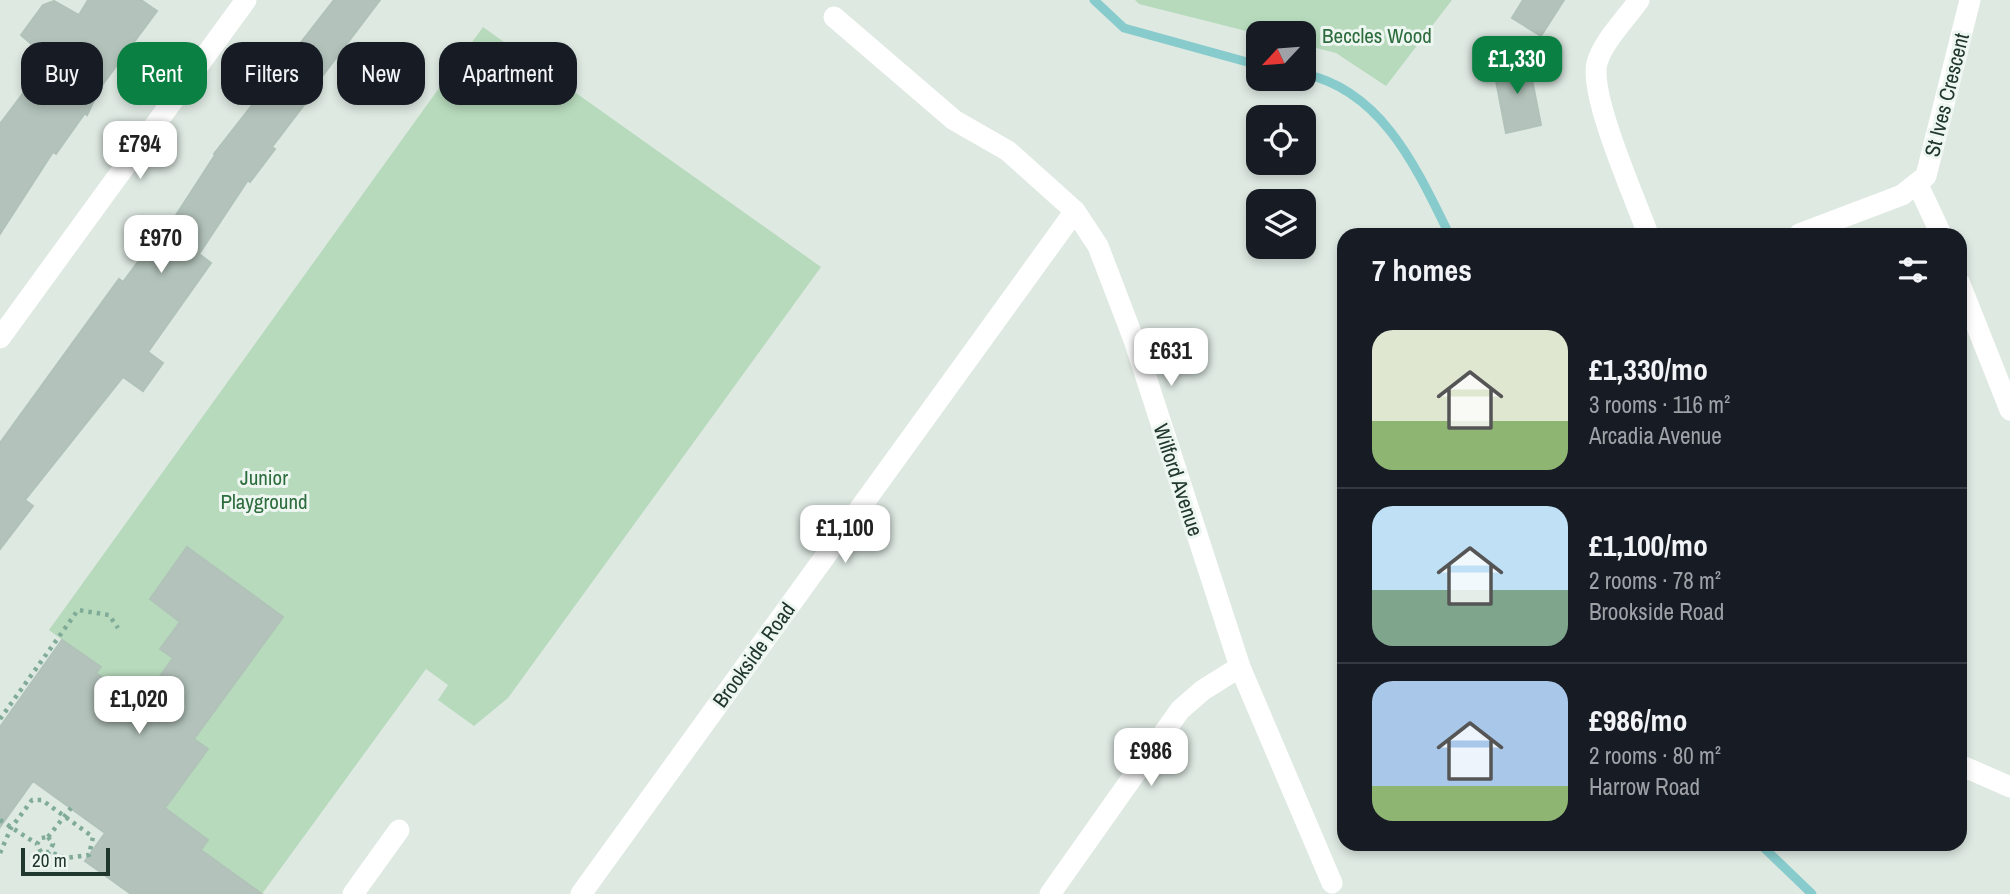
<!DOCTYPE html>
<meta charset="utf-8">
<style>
body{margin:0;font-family:"Archivo Narrow",sans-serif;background:#20242c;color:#f1f3f6;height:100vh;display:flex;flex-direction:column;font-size:26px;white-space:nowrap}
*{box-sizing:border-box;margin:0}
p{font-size:23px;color:#9ea1a6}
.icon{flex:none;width:38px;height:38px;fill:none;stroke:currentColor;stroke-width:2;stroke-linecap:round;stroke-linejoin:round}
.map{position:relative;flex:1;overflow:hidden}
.panel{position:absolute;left:1337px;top:228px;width:630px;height:623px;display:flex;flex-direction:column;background:#171b24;border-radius:21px;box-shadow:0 4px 10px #0003}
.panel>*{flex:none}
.hud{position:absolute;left:21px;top:42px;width:665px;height:63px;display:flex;gap:14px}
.needle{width:46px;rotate:244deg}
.controls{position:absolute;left:1246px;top:21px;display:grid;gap:14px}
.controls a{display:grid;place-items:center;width:70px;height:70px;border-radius:14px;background:#171b24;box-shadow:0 4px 10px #0003;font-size:35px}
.scale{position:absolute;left:21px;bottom:18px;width:89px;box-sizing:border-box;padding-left:7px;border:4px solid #20372e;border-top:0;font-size:19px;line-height:24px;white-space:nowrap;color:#20372e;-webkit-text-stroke:5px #eef6f1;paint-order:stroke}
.price{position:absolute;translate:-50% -60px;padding:0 16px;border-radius:14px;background:#fff;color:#222;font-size:23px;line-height:46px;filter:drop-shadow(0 2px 4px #0008)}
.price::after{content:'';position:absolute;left:50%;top:42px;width:21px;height:16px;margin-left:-10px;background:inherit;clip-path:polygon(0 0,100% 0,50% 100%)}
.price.on{background:#0b8043;color:#fff}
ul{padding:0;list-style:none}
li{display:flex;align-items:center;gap:21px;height:175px;padding:0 35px}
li+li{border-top:2px solid #363941}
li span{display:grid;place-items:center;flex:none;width:196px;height:140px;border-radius:21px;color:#555}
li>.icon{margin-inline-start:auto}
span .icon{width:84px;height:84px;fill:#fffc;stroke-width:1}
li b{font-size:30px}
h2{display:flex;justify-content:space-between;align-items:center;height:84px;padding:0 35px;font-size:30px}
.tag{padding:0 24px;border-radius:21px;background:#171b24;box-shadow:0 4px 10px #0003;font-size:24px;line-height:63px}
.tag.on{background:#0b8043;color:#fff}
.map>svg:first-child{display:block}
.green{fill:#b7dabc}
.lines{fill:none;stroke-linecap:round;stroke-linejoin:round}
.stream{stroke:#87cbcc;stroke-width:9}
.building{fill:#b3c3bb;stroke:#b1c2b9;stroke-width:2}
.path{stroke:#7fab98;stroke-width:4.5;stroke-dasharray:3.5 5;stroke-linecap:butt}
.minor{stroke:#fff;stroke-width:21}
.labels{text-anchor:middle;stroke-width:6;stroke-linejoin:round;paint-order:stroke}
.park-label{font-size:21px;fill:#2c6c3d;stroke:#eef6f1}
.street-label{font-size:21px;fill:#20372e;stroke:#eef6f1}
</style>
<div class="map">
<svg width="2010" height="894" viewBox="0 0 2010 894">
<rect width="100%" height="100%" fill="#dee9e2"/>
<path class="green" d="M1135,0H1452L1386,86L1336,53L1304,45V33L1258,34L1139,4Z
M483,27L821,267L508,698L474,726L438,700L448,685L426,669L262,894L201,850L208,840L153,800L175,794L207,750L194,739L283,617L187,548L150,599L180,622L160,649L173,658L140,704L96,673L100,668L49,630Z"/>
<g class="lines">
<path class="stream" d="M1094,0L1124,28L1258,65
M1304,74C1382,90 1417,169 1449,234
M1760,844L1812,894"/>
</g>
<path class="building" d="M88,0H141L157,11L100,88L87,115L85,113L56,154L53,152L0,234V124L49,59L21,35L43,5L54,1L79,15Z
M334,0H380L308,95L310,97L272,147L275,149L250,182L248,180L199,254L211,263L148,352L163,363L143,391L123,377L25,500L33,506L0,549V443L119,279L123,282L164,227L167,229L215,155L214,154Z
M1523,0H1564L1541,36L1512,18Z
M1528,59L1541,125L1506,133L1493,65Z
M187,547L283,617L194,739L208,749L165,808L208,840L201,850L262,894H131L85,861L105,833L33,781L0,827V727L62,640L101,667L96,673L140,704L173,658L160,649L180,622L150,599Z"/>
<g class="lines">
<path class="path" d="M0,719L78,610L109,615L118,628
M0,820L37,844
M48,837L53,844L49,852H41L37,844L41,838Z
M48,837L71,808
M0,853L11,828L32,800H42L93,837L89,855L66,858L49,852"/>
<path class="minor" d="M1639,0C1626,19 1603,41 1597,63C1589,96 1635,198 1648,234
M834,17L954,120L1008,151L1075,211L1098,246L1134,340L1240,667L1332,883
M1918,185L1941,234
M1799,234L1902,195L1926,176L1970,0
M1960,284L2010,410
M0,338L246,0
M1960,765L2010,787
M353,894L399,830
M581,894L1075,211
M1050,894L1180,710L1203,690L1240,667"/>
</g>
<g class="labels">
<g class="park-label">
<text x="1377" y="43">Beccles Wood</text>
<text x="264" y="485">Junior<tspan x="264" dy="24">Playground</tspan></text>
</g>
<g class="street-label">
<text transform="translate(1947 95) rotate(-76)" y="7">St Ives Crescent</text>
<text transform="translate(1178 480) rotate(72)" y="7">Wilford Avenue</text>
<text transform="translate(754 655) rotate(-54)" y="7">Brookside Road</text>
</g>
</g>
</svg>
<div class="controls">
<a><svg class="needle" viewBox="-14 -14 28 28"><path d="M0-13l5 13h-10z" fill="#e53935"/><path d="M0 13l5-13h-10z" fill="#9ea1a6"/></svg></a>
<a><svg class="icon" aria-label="locate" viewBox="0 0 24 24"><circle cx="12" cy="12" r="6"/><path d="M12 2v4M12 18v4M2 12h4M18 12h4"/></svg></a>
<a><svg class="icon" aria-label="layers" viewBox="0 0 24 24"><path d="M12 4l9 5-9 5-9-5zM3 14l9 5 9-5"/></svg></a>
</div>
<div class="scale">20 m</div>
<b class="price on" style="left:1517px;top:96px">£1,330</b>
<b class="price" style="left:140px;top:181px">£794</b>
<b class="price" style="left:161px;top:275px">£970</b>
<b class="price" style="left:1171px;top:388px">£631</b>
<b class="price" style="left:845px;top:565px">£1,100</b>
<b class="price" style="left:139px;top:736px">£1,020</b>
<b class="price" style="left:1151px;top:788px">£986</b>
<div class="hud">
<a class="tag">Buy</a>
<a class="tag on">Rent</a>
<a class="tag">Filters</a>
<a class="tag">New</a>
<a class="tag">Apartment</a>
</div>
<section class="panel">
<h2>7 homes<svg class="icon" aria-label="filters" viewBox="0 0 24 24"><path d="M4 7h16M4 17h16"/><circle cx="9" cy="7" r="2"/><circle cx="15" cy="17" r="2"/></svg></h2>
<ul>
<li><span style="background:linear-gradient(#dfe7d0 65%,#8fb573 0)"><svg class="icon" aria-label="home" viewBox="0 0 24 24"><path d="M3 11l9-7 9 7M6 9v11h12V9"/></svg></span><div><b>£1,330/mo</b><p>3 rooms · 116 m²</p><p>Arcadia Avenue</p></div></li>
<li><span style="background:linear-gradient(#bfe0f5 60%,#7fa58c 0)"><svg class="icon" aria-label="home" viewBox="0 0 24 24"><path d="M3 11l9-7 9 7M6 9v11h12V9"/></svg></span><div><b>£1,100/mo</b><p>2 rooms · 78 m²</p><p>Brookside Road</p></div></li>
<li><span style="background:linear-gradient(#a9c7e8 75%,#8fb573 0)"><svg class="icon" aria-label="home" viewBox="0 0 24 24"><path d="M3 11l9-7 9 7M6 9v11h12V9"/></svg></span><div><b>£986/mo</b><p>2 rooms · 80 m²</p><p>Harrow Road</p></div></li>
</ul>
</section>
</div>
